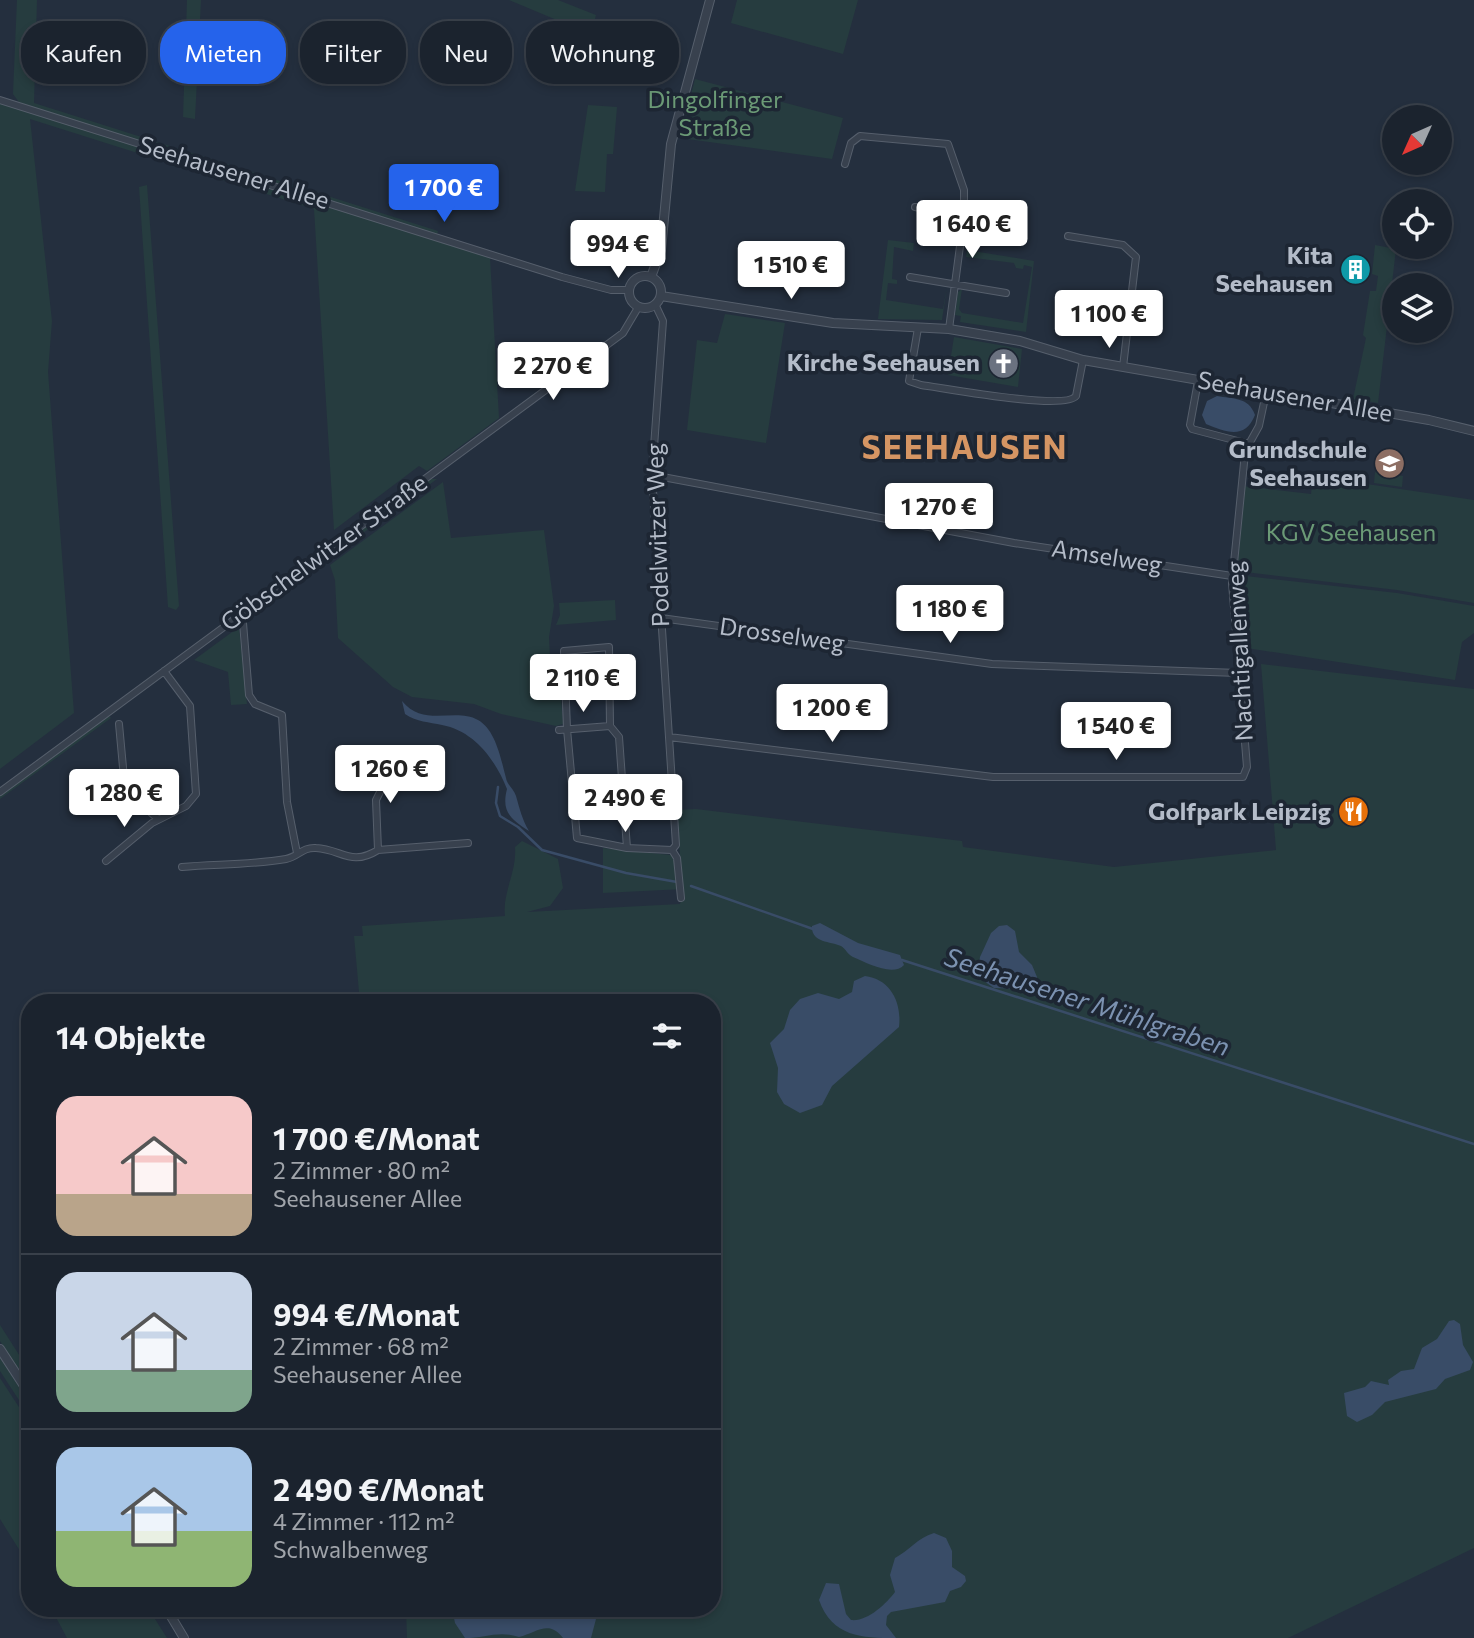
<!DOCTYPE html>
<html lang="de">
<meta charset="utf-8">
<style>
body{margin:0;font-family:Commissioner,sans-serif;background:#242b36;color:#f1f3f6;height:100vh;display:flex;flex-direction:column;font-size:26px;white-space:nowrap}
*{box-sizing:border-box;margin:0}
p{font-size:23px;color:#a0a4aa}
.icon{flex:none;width:38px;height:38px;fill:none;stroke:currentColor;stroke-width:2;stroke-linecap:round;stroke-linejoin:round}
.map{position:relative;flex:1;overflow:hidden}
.panel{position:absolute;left:21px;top:994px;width:700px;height:623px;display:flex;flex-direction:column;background:#1b232e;border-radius:28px;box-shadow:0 4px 10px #0003,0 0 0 2px #39404a}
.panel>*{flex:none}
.banner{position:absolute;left:21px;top:21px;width:700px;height:63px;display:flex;gap:14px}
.needle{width:46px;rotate:225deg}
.tools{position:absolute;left:1382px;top:105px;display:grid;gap:14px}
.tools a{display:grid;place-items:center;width:70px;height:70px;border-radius:50%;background:#1b232e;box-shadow:0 4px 10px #0003,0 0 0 2px #39404a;font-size:35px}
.price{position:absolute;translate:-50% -60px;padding:0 16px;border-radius:7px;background:#fff;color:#222;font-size:23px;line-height:46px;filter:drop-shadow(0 2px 4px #0008)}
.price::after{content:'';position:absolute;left:50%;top:42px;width:21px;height:16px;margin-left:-10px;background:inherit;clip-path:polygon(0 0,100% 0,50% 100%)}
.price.current{background:#2563eb;color:#fff}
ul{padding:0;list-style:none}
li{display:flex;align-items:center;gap:21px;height:175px;padding:0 35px}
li+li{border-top:2px solid #39404a}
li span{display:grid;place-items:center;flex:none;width:196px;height:140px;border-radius:21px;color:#555}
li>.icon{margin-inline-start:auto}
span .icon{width:84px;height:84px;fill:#fffc;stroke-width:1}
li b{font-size:30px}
h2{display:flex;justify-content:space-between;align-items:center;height:84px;padding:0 35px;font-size:30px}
.chip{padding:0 24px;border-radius:28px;background:#1b232e;box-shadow:0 4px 10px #0003,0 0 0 2px #39404a;font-size:24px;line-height:63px}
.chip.current{background:#2563eb;color:#fff}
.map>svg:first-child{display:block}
.green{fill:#263c3f}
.water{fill:#394c67}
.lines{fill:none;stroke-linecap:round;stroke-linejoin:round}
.stream{stroke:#394c67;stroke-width:2.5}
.minor-casing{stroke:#565f6c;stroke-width:8}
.tertiary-casing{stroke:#565f6c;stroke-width:10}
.minor{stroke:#38414e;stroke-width:6}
.tertiary{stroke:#38414e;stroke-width:8}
.labels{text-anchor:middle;stroke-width:7;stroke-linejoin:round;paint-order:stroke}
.park-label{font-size:24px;fill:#6b9a76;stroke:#1d2633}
.street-label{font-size:24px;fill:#b4bcc9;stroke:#1d2633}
.poi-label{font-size:24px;font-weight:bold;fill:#b4bcc9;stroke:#1d2633;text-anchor:end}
.water-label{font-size:26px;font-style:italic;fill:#7c92b1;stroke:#1d2633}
.district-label{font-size:32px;font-weight:bold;letter-spacing:2px;fill:#d59563;stroke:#1d2633}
</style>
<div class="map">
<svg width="1474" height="1638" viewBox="0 0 1474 1638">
<rect width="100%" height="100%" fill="#242f3e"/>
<path class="green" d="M17,0H37L34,103L438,231L437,235L21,105L13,94Z
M187,0H201L195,119L183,117Z
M509,0H558L596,15L590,39L583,31Z
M737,0H858L843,54L731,23Z
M695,79L843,118L832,159L680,138Z
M0,103L490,257L499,418L427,471L419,466L334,530L314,209L30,119L52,321L48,372L74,713L0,769Z
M588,105L617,107L613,154H607L605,192L575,191Z
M147,185L179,606L176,610L168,607L139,187Z
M888,240L914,243L913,251L894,247L892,279L897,280V284L888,283L886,300L943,309L947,286L942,320L878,319Z
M1375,245L1396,249L1378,403L1353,399L1366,338L1363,335L1370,291H1376L1378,276L1372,274Z
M967,250L1034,261L1026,332L960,322L961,316L955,315L958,292L962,289L959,309L962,313L1023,323L1032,267L1024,265L1023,269L1016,268L1014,263L966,257Z
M725,314L785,323L766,443L687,430L697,340L717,343Z
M954,337L1022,349L1018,387L948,375Z
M1375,472L1403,476L1402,487L1374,483Z
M1313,476L1474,500V603L1397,590L1237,571L1243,486L1311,494Z
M431,479H437L281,593L279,590Z
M443,482L451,538L544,530L554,606L549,637L551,679L559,672L563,724L556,726L501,714L474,704L412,697L393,687L338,638L335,580L330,565Z
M1237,575L1397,593L1474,606V633L1462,642L1455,680L1240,647Z
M615,600L616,620L556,625L560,615L559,603Z
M239,627L247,704L231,705L228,672L194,660Z
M1261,664L1474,689V1548L1288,1638H407L406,1608H712V1003H360L354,936H363L362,926L505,916C502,893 517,872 515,847L522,841L558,859L563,888L550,906L527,912L680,904L684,889L603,893V848L680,856L677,810L696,809L962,841L963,847L1114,867L1276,850Z
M109,716L111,718L0,799V796Z
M0,1325L30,1372V1387L0,1341Z
M0,1358L30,1404V1417L0,1371Z
M0,1378L30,1424V1567L0,1519Z
M51,1608H148L167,1638H67Z"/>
<path class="water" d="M1217,396C1233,399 1249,397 1255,415C1245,440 1226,432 1206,424L1202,415L1207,401Z
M402,701C424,728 455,707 478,720C496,730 501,760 506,778C507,785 514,789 516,796C520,810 522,819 529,831C511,819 501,812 507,789C495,759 474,731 442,725C429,722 417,722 405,714Z
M820,923L858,943L900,955L904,965C893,977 867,963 853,957C848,955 846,949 841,946C830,941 811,943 812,926Z
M999,926L1007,925L1015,931L1019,952L1032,965L1037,977L1034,986L1026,989L994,988L981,979L978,971L980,957L991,933Z
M865,976C890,979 902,1002 899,1027L832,1086L822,1105L800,1113L784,1104L777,1092L778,1068L770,1043L784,1029L790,1010L800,999L818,993L839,999L852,992L854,981Z
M1454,1320L1460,1324L1463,1345L1473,1362L1470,1370L1445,1379L1436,1389L1385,1402L1372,1415L1357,1422L1347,1416L1344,1393L1365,1387L1371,1381L1389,1385L1388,1380L1401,1371L1414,1369L1422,1348L1437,1339L1449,1321Z
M934,1533L946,1538L952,1551V1567L965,1576L966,1581L961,1587L950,1591L945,1602L891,1612L887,1616L886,1625L896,1638C862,1638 832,1637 819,1600L826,1583L839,1584L846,1614L851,1620C867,1622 886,1604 895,1592L890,1575L895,1558C910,1550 917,1538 934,1533Z
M452,1608H590L596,1619L591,1638H563C549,1619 536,1633 519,1637C499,1630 485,1638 465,1638L455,1623Z"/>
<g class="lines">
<path class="stream" d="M498,787L496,803L500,816L518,827L542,850L626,873L677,882
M691,886L813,929
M902,960L1474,1144"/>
<defs>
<path id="minor" d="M0,100L562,277L611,290H630
M845,164L851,143L860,136L948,144L964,190V216L949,329
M915,207L1009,224
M1068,236L1123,245L1136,257L1123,367
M910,277L1006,293
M655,304L663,321L652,475L676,845L672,850L677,858L681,898
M918,328L909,381L921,385C944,388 1065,411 1076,396L1083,360
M1198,381L1190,425L1192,429L1249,444L1259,426L1266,393
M652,475L1014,543L1232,576
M239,615L243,623L249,695L255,704L282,715L287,802L297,853
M661,618L992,664L1238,673
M119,724L125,789L158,819
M559,730L610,726
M669,737L993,777H1243L1247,767L1232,583L1246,443
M0,792L623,333L639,306
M627,848L619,737L610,726L609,647L564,651L567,729L577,838L627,848L672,850
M378,850L376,800L382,788V763
M106,861L152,823L186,806L196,794L190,706L164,671
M182,867C216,864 252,865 286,859C298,857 302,847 316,848C341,849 351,867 378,850L468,843"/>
<path id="tertiary" d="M629 292a16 16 0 1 1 32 0a16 16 0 1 1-32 0Z
M651,277L661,250L671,144L710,0
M661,296L833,323L949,329L1020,341L1083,360L1429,420L1474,431
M0,1349L30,1395
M166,1608L184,1638"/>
</defs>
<use href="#minor" class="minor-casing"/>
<use href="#tertiary" class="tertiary-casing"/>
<use href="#minor" class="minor"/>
<use href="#tertiary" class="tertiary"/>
</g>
<defs>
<symbol id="building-disc" viewBox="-11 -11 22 22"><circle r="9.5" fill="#0f9aa8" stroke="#1d2633"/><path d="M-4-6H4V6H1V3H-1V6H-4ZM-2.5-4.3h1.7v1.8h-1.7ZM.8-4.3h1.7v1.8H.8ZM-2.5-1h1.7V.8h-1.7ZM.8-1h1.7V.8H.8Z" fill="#fff"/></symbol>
<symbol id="church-disc" viewBox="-11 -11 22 22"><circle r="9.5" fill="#6b7280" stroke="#1d2633"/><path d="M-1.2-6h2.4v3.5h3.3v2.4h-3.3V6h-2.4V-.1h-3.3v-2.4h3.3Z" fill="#fff"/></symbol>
<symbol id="school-disc" viewBox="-11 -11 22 22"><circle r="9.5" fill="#8d6e63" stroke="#1d2633"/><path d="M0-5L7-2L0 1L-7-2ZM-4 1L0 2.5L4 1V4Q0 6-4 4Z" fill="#fff"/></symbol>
<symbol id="restaurant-disc" viewBox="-11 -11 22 22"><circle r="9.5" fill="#e8710a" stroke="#1d2633"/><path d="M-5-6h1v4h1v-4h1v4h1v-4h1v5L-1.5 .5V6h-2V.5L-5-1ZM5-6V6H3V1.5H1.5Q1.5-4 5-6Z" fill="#fff"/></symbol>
</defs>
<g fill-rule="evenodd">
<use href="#building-disc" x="1338" y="252" width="35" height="35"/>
<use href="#church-disc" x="986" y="346" width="35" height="35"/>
<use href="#school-disc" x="1372" y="446" width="35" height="35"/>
<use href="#restaurant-disc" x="1336" y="794" width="35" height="35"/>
</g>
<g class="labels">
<g class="park-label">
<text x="715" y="108">Dingolfinger<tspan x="715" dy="28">Straße</tspan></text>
<text x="1351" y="541">KGV Seehausen</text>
</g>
<g class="street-label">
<text transform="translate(234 173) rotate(17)" y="8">Seehausener Allee</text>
<text transform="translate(1295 397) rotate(10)" y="8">Seehausener Allee</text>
<text transform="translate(658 535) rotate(-92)" y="8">Podelwitzer Weg</text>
<text transform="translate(324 553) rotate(-36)" y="8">Göbschelwitzer Straße</text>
<text transform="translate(1107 557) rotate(9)" y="8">Amselweg</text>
<text transform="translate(782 635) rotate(8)" y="8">Drosselweg</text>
<text transform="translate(1240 651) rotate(-93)" y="8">Nachtigallenweg</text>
</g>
<g class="poi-label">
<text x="1333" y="264">Kita<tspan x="1333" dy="28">Seehausen</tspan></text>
<text x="980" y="371">Kirche Seehausen</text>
<text x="1367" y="458">Grundschule<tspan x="1367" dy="28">Seehausen</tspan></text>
<text x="1331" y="820">Golfpark Leipzig</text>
</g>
<g class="water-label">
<text transform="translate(1087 1002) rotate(18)" y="9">Seehausener Mühlgraben</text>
</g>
<g class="district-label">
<text x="965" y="459">SEEHAUSEN</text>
</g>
</g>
</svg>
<div class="tools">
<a><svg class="needle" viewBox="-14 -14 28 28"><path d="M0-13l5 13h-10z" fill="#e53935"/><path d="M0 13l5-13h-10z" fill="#a0a4aa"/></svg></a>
<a><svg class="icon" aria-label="locate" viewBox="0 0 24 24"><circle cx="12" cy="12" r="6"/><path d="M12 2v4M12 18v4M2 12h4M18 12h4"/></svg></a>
<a><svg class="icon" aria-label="layers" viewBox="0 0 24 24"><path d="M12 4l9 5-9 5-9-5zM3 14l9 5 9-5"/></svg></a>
</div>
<b class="price current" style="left:444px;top:224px">1 700 €</b>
<b class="price" style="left:972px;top:260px">1 640 €</b>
<b class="price" style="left:618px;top:280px">994 €</b>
<b class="price" style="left:791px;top:301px">1 510 €</b>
<b class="price" style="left:1109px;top:350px">1 100 €</b>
<b class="price" style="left:553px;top:402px">2 270 €</b>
<b class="price" style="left:939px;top:543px">1 270 €</b>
<b class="price" style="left:950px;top:645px">1 180 €</b>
<b class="price" style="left:583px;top:714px">2 110 €</b>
<b class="price" style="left:832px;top:744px">1 200 €</b>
<b class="price" style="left:1116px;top:762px">1 540 €</b>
<b class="price" style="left:390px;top:805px">1 260 €</b>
<b class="price" style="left:124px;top:829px">1 280 €</b>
<b class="price" style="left:625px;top:834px">2 490 €</b>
<div class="banner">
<a class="chip">Kaufen</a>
<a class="chip current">Mieten</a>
<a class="chip">Filter</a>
<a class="chip">Neu</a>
<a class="chip">Wohnung</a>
</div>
<section class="panel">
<h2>14 Objekte<svg class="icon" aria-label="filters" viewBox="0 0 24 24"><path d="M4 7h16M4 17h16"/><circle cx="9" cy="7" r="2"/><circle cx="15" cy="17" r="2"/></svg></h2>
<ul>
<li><span style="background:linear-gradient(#f6c9c9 70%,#b9a48a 0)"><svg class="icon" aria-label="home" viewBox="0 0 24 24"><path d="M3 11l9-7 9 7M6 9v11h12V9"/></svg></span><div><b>1 700 €/Monat</b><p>2 Zimmer · 80 m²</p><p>Seehausener Allee</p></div></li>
<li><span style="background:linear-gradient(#c9d6e8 70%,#7fa58c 0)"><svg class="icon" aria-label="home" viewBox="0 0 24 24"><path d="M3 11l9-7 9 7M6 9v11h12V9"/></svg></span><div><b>994 €/Monat</b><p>2 Zimmer · 68 m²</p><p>Seehausener Allee</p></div></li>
<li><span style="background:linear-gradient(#a9c7e8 60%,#8fb573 0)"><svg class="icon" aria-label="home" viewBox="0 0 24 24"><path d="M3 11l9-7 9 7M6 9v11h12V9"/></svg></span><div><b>2 490 €/Monat</b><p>4 Zimmer · 112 m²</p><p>Schwalbenweg</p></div></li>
</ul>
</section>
</div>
